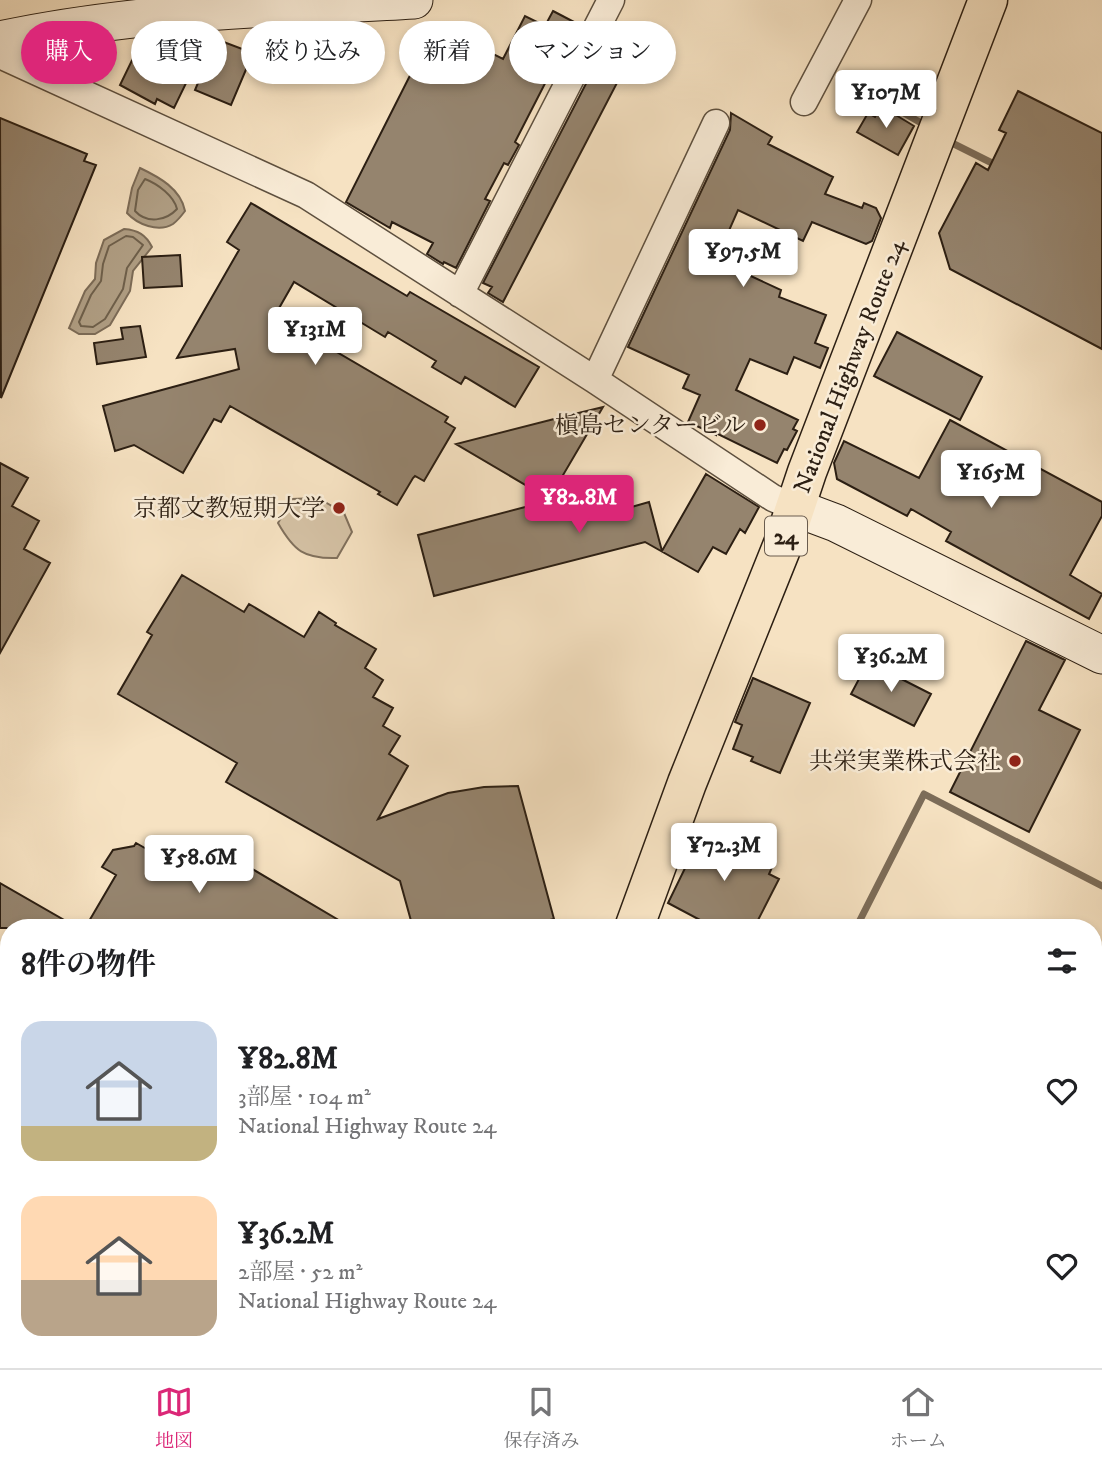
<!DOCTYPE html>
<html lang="ja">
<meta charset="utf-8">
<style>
body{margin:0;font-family:"IM FELL DW Pica","Noto Serif JP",serif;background:#f2f2f2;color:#202124;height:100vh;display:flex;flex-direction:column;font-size:26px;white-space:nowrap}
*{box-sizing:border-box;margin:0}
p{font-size:23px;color:#757577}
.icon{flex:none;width:38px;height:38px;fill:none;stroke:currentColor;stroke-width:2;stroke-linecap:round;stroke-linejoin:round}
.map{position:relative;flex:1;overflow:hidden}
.side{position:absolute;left:0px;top:919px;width:1102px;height:450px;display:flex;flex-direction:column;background:#fff;border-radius:28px 28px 0 0;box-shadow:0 4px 10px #0003}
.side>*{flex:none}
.banner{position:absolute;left:21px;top:21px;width:700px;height:63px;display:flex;gap:14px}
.price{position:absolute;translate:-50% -60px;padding:0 16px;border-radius:7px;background:#fff;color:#222;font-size:23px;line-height:46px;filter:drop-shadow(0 2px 4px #0008)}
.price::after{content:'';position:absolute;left:50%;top:42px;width:21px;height:16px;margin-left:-10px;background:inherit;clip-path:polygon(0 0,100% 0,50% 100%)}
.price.selected{background:#db2777;color:#fff}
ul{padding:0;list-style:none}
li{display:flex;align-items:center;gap:21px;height:175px;padding:0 21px}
li span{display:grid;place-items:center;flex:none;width:196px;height:140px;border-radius:21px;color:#555}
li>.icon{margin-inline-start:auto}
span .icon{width:84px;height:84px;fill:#fffc;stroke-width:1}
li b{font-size:30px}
h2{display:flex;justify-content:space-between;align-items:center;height:84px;padding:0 21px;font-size:30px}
.pill{padding:0 24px;border-radius:32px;background:#fff;box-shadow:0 4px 10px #0003;font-size:24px;line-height:63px}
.pill.selected{background:#db2777;color:#fff}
.tab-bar{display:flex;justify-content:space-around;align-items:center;height:98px;border-top:2px solid #e0e0e0;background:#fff;font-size:19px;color:#757577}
.tab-bar a{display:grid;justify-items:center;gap:4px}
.tab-bar .selected{color:#db2777}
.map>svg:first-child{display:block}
.green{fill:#d4c1a4;stroke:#80705c;stroke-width:2}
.water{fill:#b1a086;stroke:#7c6c58;stroke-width:2}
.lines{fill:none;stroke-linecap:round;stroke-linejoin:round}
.shore{stroke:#6e604c;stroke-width:2}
.stream{stroke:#7c6c58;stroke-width:7}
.building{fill:#95846e;stroke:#2c1f13;stroke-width:2}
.street-casing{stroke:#5e503f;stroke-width:29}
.secondary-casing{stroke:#2c1f13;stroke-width:39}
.highway-casing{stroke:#2c1f13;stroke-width:41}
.street{stroke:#f9ecd7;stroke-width:26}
.secondary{stroke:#f9ecd7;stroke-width:37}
.highway{stroke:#f6e2c2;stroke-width:38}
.poi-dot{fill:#8f2418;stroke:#f9ecd7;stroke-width:2.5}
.labels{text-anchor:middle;stroke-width:5;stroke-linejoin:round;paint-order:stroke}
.shield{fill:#f9ecd7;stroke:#6a5c4e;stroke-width:2}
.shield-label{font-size:23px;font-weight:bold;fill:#2c1f13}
.street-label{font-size:24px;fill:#2c1f13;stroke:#f9ecd7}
.poi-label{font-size:24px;fill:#2c1f13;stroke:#f9ecd7;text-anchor:end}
</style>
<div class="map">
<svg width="1102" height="1368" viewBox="0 0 1102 1368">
<rect width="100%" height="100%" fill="#f6e2c2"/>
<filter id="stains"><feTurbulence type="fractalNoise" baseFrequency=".00286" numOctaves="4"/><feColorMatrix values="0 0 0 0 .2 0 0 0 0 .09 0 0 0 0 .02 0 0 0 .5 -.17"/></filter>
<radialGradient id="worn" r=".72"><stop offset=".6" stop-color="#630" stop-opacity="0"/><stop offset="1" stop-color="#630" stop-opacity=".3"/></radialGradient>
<path class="green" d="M318,498L344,513L352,532L337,558C304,559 294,551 278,523L292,499Z
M870,1360H1023L1022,1368H886Z"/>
<path class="water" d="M140,168C159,177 181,189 185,211C182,215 177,221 173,224C158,233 137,224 127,213L132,188Z
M124,229C138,230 146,235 152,247L133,271L130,291L110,325L95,334H79L69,328L85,291L95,279L96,263L104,240Z"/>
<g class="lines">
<path class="shore" d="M145,179C158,184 174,196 177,209C166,221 147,224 135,211L138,190Z
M126,236L133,237L143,245L127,268L123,289L105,319L93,327L81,326L79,322L91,295L101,281L103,264L109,246Z"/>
<path class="stream" d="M880,99L928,127
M946,140L998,166
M856,928L924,794L1102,886
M0,1210L9,1213"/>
</g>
<path class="building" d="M553,11L576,23L515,142L519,145L508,165L504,163L485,199L490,201L456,268L444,262L443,264L427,254L433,243L392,222L390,228L346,202L430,36L459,52L465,40L503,59L525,16L545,26Z
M221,41L253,53L231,105L195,90L215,42L219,44Z
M607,43L631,56L503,302L488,293L492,287L483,283Z
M73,48L102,63L94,81L37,54Z
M136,52L189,77L174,108L157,99L155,104L120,85Z
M1018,91L1102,133V349L950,269L939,233L976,163L988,170L1006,133L999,130Z
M881,106L914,126L898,155L857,132L868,113L875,117Z
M731,113L772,137L768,144L833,177L825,194L862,208L864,203L876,208L881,218L872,241L866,244L812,222L803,241L738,210L716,260L781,290L779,297L826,315L815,343L828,348L820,368L794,357L787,374L750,359L736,390L798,420L793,429L797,431L787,450L784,449L777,463L716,433V435L688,422L700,395L683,388L689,375L628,347L730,130Z
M0,118L87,154L84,161L96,165L1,398Z
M251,203L407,296L410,292L539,367L515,407L465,377L461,384L432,367L436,361L388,332L385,337L294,282L274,317L327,349L328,347L448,417L445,422L455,428L424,481L415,476L413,478L397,505L378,494L380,492L230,406L221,422L214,419L183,473L134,445L115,451L103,406L239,369L235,349L177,358L239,250L227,242Z
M180,255L182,286L144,288L142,257Z
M140,326L146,357L97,364L94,343L123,339L121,328Z
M897,332L982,377L960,420L874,376Z
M603,407L549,499L456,444L562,417Z
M950,420L1102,502V516L1070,575L1102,594L1089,619L946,541L951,532L911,509L907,516L837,479L834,463L844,441L919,478Z
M0,463L28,478L12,506L39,521L24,549L50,563L0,653Z
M706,474L759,507L745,533L740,529L726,554L713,547L698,572L645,542L434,596L418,535L621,482L628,508L649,502L662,551Z
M182,575L244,612L249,604L304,637L319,612L336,623L335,625L376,649L365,668L383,680L373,697L393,708L383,726L400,736L389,754L408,766L378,819L448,793L484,787L518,786L554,919L546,921L548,928H413L400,881L226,782L237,763L118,694L152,635L147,632Z
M1026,641L1065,660L1039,710L1080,730L1029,832L950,792Z
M868,662L931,694L914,726L851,694Z
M753,678L810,703L780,773L751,761L753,757L733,749L742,725L735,722Z
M705,829L774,863L769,874L779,879L754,928H715L668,903L690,858L684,855L693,836L699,839Z
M205,841L352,928H85L116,875L102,867L113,850L134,846L136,843L187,872Z
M0,883L78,928H0Z"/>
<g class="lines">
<defs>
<path id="street" d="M0,55L306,195L595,380L773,498L796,508
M804,102L858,0
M460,294L611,0
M595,380L716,123
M2,1313L9,1300
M65,1360L74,1368"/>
<path id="secondary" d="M0,40C135,11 276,8 414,0
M796,508L836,523L1102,655
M1094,1308L1102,1259
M1083,1368L1084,1360"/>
<path id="highway" d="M634,928L687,783L783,544L807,472L988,0
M561,1360V1368"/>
</defs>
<use href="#street" class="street-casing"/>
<use href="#secondary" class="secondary-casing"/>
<use href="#highway" class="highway-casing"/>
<use href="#street" class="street"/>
<use href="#secondary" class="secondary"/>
<use href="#highway" class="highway"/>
</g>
<g class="poi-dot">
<circle cx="760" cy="425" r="7"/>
<circle cx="339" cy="508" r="7"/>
<circle cx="1015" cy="761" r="7"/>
</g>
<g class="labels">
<rect class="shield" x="765" y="516.5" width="42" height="39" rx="5"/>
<g class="shield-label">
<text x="786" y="544">24</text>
</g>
<g class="street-label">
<text transform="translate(849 366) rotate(-69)" y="8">National Highway Route 24</text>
</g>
<g class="poi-label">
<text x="746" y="433">槇島センタービル</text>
<text x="325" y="516">京都文教短期大学</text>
<text x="1001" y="769">共栄実業株式会社</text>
</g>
</g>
<rect width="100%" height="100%" filter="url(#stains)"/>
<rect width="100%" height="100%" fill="url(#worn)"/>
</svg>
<b class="price" style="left:886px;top:130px">¥107M</b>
<b class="price" style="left:743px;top:289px">¥97.5M</b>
<b class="price" style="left:315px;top:367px">¥131M</b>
<b class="price" style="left:991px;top:510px">¥165M</b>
<b class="price selected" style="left:579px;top:535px">¥82.8M</b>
<b class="price" style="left:891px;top:694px">¥36.2M</b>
<b class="price" style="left:724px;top:883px">¥72.3M</b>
<b class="price" style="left:199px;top:895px">¥58.6M</b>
<div class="banner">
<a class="pill selected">購入</a>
<a class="pill">賃貸</a>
<a class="pill">絞り込み</a>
<a class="pill">新着</a>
<a class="pill">マンション</a>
</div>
<section class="side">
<h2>8件の物件<svg class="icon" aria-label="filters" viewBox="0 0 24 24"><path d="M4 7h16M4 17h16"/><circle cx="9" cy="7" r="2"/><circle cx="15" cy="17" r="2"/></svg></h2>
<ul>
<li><span style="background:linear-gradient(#c9d6e8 75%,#c2b280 0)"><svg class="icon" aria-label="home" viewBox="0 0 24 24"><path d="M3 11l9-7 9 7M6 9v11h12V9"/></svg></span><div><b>¥82.8M</b><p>3部屋 · 104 m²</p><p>National Highway Route 24</p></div><svg class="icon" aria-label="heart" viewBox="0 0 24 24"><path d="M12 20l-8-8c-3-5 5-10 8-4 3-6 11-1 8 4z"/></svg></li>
<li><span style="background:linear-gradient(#ffd9b3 60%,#b9a48a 0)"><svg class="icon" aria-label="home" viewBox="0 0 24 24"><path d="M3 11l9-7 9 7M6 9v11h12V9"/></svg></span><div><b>¥36.2M</b><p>2部屋 · 52 m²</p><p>National Highway Route 24</p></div><svg class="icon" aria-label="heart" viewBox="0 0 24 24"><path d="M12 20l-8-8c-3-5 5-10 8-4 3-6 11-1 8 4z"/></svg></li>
</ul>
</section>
</div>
<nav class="tab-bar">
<a class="selected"><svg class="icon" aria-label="map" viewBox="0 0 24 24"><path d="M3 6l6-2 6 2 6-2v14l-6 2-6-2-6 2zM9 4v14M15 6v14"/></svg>地図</a>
<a><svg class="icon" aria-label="saved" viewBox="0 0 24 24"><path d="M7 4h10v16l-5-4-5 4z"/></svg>保存済み</a>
<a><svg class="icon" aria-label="home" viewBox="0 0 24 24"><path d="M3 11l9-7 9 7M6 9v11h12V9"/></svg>ホーム</a>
</nav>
